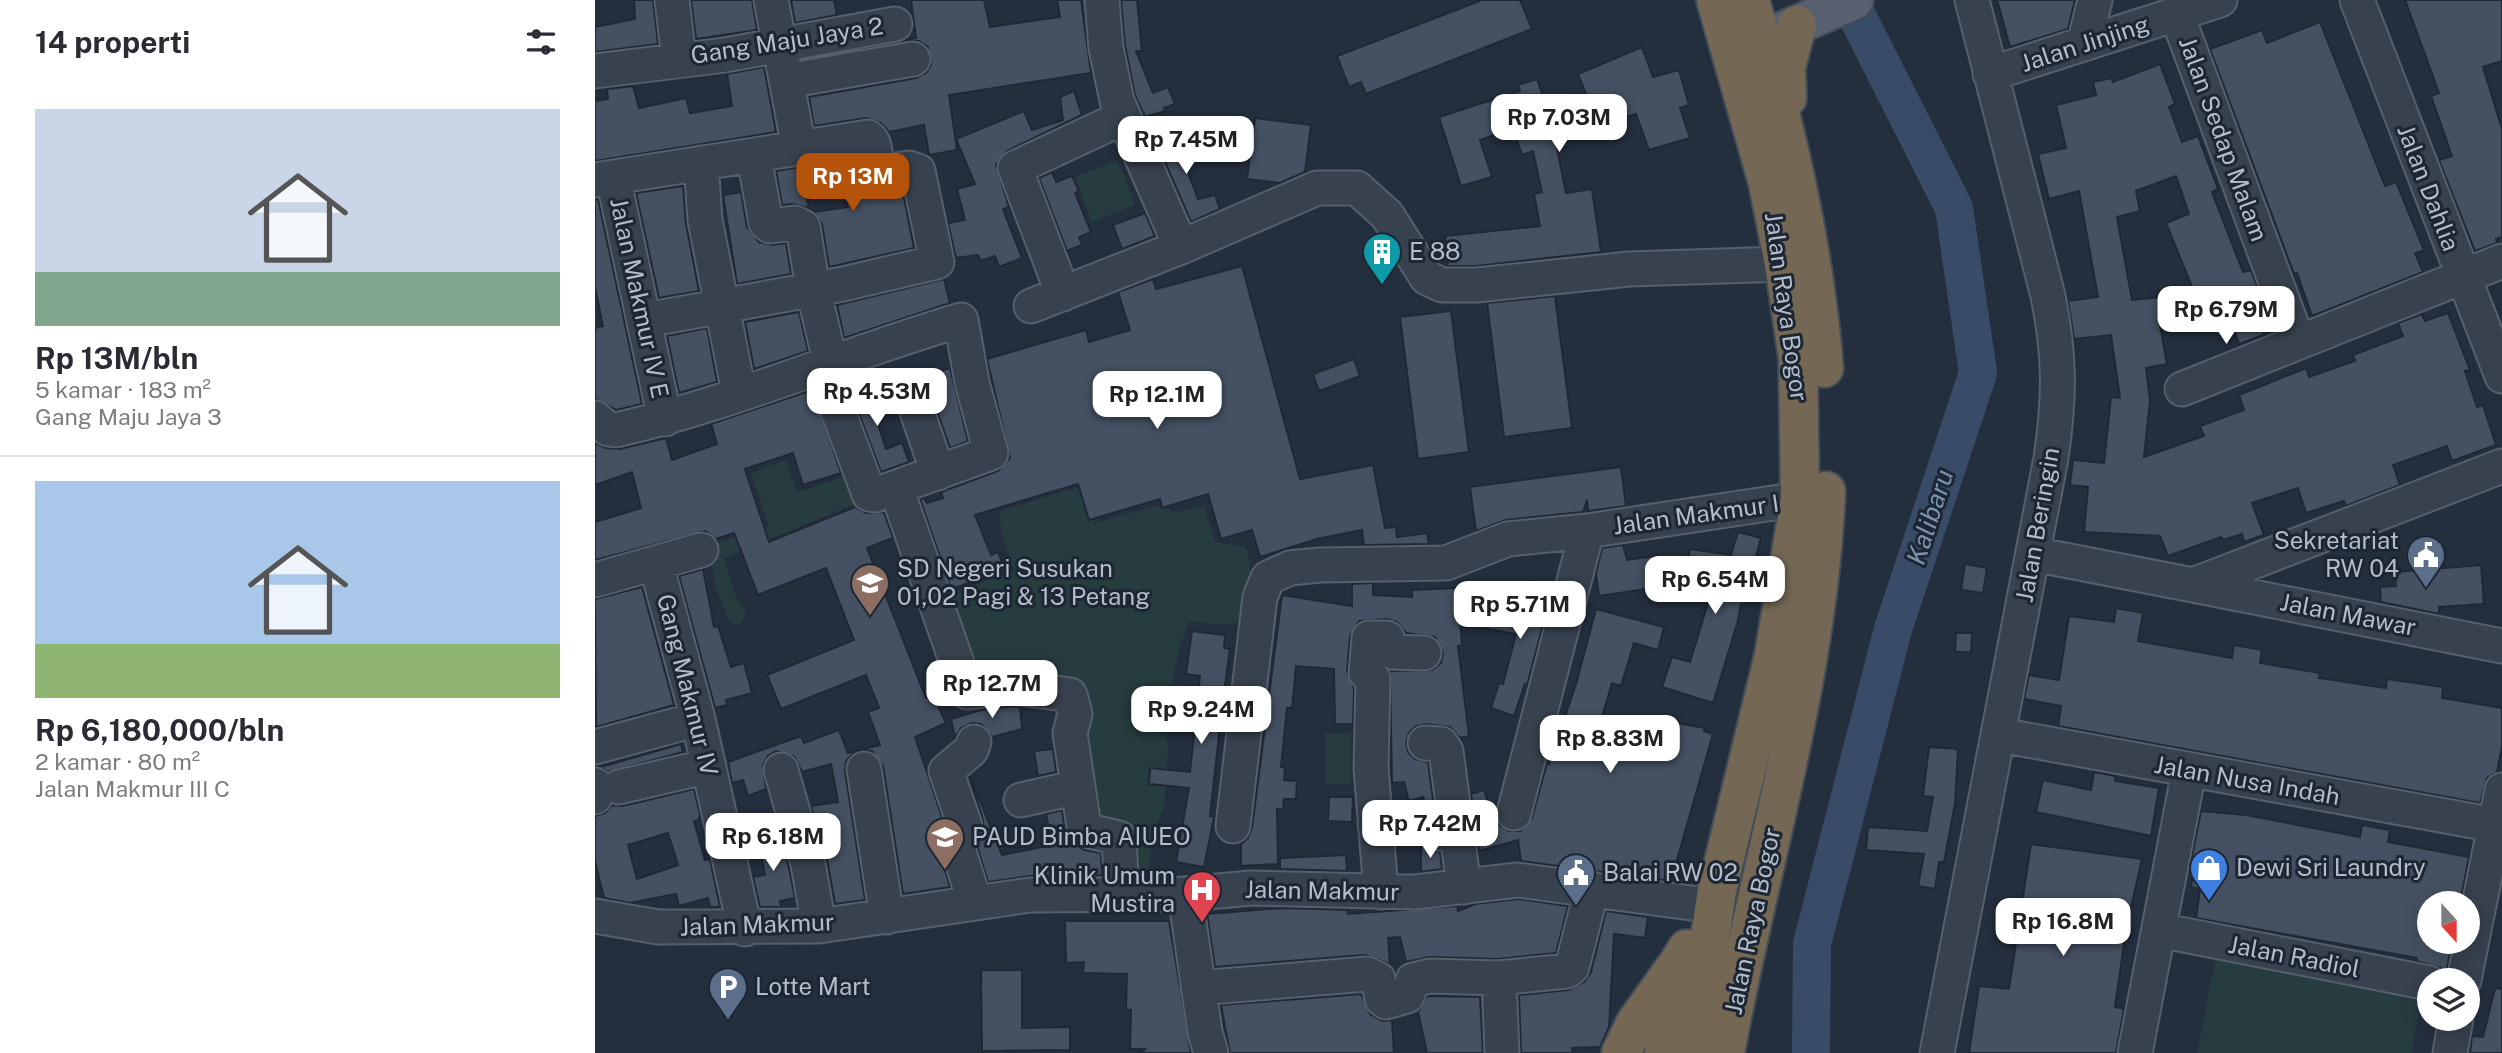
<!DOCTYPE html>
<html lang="id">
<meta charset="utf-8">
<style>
body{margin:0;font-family:"Public Sans",sans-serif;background:#f7f7f7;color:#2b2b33;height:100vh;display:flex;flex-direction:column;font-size:26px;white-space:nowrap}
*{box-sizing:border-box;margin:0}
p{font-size:23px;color:#7c7c81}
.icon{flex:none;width:38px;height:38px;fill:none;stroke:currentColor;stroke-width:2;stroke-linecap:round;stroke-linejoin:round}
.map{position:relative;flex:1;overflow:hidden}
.drawer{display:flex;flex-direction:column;background:#fff;width:595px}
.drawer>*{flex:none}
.needle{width:46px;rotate:159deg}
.tools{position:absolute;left:1822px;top:891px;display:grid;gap:14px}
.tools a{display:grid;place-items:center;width:63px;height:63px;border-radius:50%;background:#fff;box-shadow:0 4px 18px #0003;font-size:35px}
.price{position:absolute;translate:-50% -60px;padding:0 16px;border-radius:14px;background:#fff;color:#222;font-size:23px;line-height:46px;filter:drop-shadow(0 2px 4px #0008)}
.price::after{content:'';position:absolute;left:50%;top:42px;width:21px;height:16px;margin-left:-10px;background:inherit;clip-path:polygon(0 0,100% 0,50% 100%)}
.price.current{background:#b45309;color:#fff}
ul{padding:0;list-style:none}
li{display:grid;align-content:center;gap:14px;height:371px;padding:0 35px}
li+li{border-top:2px solid #e1e1e2}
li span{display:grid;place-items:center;height:217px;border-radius:0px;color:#555}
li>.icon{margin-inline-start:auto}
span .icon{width:126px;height:126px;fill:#fffc;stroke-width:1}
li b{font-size:30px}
h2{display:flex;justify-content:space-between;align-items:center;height:84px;padding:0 35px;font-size:30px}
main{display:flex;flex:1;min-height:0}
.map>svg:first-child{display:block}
.green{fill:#263c3f}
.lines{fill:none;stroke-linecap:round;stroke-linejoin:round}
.river{stroke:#394c67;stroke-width:38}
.building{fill:#455162;stroke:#1f2835;stroke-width:2;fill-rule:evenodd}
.minor-casing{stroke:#565f6c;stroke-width:37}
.major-casing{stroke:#414a57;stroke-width:42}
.highway-casing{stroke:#434c59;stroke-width:42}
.minor{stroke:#38414e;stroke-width:33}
.major{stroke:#56606e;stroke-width:38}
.highway{stroke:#746855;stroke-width:38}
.labels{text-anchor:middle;stroke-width:6;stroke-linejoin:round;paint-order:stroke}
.street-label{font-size:24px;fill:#b4bcc9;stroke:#1d2633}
.poi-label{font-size:24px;fill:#b4bcc9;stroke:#1d2633;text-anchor:start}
.water-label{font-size:26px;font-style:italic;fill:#7c92b1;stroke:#1d2633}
</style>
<main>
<section class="drawer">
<h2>14 properti<svg class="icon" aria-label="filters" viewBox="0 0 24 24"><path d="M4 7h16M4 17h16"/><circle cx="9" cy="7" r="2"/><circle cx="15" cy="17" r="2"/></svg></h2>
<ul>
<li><span style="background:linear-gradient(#c9d6e8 75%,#7fa58c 0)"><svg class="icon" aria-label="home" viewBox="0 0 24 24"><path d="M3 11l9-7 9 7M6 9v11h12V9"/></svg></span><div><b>Rp 13M/bln</b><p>5 kamar · 183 m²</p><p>Gang Maju Jaya 3</p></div></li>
<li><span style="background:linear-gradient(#a9c7e8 75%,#8fb573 0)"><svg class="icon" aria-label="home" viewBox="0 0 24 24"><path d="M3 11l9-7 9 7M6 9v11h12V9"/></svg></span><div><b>Rp 6,180,000/bln</b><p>2 kamar · 80 m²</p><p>Jalan Makmur III C</p></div></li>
</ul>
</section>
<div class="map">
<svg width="1907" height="1053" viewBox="0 0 1907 1053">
<rect width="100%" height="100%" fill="#242f3e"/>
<path class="green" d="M523,160L540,205L497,222L480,177Z
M191,460L202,493L258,473L269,500L129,558L139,592L151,613L145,625L135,623L121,589L113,546L174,526L156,473Z
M488,486L500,523L564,505L579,512L609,506L620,542L651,547C658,564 661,617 639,623C625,627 608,621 594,622L585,646L570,715L573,749L569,808L562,822L554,863L557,879L543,888L502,821L486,736L493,711L388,685L345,596L420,571L406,534L404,511Z
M730,733H756V784H731Z
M1621,955L1828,994L1816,1053H1602Z"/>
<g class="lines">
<path class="river" d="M1216,1053L1217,944L1298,629L1383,373L1359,208L1254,0"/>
</g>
<path class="building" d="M39,0H58L63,44L0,52V27L40,19Z
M96,0H157L162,30L101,39Z
M196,0H239L242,15L200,23Z
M316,0H389L395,27L465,17L462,0H486L496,73L354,95L362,150L334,155L329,125L294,132L286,123L271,118L219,126L214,97L321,78L331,73L336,65L333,47L324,41H307L321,38Z
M526,0H542L547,51H541L558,93L573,87L580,104L569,108L570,111L550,117L540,95L530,45Z
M887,0H925L937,29L771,94L766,82L754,87L742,56Z
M1402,0H1480L1473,29L1415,47Z
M1810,0H1907V61L1888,67L1907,129V237L1901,239L1902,243L1880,251L1844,160L1857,156L1836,96L1844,93Z
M1725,22L1790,186L1801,182L1829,250L1820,253L1828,272L1717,316L1702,273L1699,274L1615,49L1667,30L1672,43Z
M1047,47L1058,77L1084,70L1094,105L1085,108L1095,138L1054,150L1041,114L989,130L990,133L961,143L971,193L997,189L1006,252L881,266H853L850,236L945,226L939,194L947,192L938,151L927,155L918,128L885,140L897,177L866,186L844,117L925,91L923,85L942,79L952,108L991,94L983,74Z
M1565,64L1580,104L1574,107L1587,142L1603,136L1623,189L1617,192L1648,272L1656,270L1668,302L1659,305L1669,335L1644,344L1633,314L1611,322L1609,316L1564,320L1572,364L1551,368L1555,400L1549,457L1609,436L1605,426L1649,410L1644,395L1711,368L1714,377L1760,361L1758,355L1808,336L1803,323L1827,314L1830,321L1853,313L1875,370L1870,371L1882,407L1888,405L1901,445L1857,461L1852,446L1798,465L1805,485L1751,506L1749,501L1711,513L1703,488L1657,503L1669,535L1649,542L1647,534L1628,540L1626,537L1573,556L1565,536L1489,532L1493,487L1475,485L1478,460L1509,463L1516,397L1525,398L1516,335L1479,339L1473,301L1503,297L1484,191L1454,199L1443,154L1471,148L1461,105L1501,95L1498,82L1517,78L1518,82ZM1581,176L1594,214L1571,223L1600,294L1537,300L1522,217L1545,211L1541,191Z
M169,67L181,132L0,161V101L13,99L12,89L38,86L44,108L91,98L95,113L137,106L132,74Z
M479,91L487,115L412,151L401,165L414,207L408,209L427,258L404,267L400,256L386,261L383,255L361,258L353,223L370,220L362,189L380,184L361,139L429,111L437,130L468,120L465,97Z
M660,118L716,125L710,172L685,183L652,179Z
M578,134L581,143L599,137L606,156L589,162L603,199L620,195L625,209L596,222L561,141Z
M261,158L267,178L277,189L307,188L319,248L234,267L227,224L219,212L253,207L247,173L207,180L214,208L198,204L187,205L181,171Z
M457,172L461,182L477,176L484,191L480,193L496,232L484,237L487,245L472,251L444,178Z
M88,186L91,224L104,291L64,298L41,193Z
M146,192L152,227L164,242L177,245L191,243L196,274L142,284L128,195Z
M0,199H3L47,404L21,410L0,399V328L8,326L0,288Z
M550,213L560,236L527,249L518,225Z
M647,266L705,479L778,465L790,528L801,527L802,537L832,533L834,544L769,545L767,530L722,539L665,557L657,530L626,539L613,494L567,508L565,499L494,520L483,484L380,515L396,555L403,552L410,571L356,589L325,499L329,498L332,503L348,498L346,492L403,471L415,458L392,359L491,330L494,342L535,330L523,292L558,279L561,289Z
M349,279L355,303L249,338L242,305Z
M960,296L977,428L909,437L892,303Z
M856,311L874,452L823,459L805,317Z
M204,312L213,351L159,369L150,322Z
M112,328L122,382L84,393L72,336Z
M759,359L765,376L724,391L718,374Z
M355,368L373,441L355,448L335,391L350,387L345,371Z
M256,376L263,393L282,385L291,407L279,412L291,449L307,443L314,462L286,472L259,400L253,377Z
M217,390L246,473L208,485L198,453L150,469L174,542L260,507L271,513L289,512L298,538L272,548L331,698L338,695L351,723L320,737L348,820L341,830V841L355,887L308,894L288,766L277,751L267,750L258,754L251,761L250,771L270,900L240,904L232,859L216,806L243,802L236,764L207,772L199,756L181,751L173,756L168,765L171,789L153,796L148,780L137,783L133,762L206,736L209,743L244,730L253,753L285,745L273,712L284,708L271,675L186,709L172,675L259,640L231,568L163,595L139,533L121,539L110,531L0,560V522L46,508L37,472L0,485V443L11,448L25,449L71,438L77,460L122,444L116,424Z
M1026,467L1031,506L993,511L992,500L988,512L911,520L881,531L875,487Z
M1143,532L1166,538L1160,560L1166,562L1162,579L1152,577L1142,624L1118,703L1067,687L1077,657L1095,662L1112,606L1115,586L1088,581L1095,549L1136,555Z
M1028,545L1032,560L1060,556L1065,587L1004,596L1001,573L1007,548Z
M1370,564L1392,568L1388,593L1366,590Z
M1886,565L1889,604L1844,607V614L1786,602L1785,587L1801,586L1800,572Z
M108,569L119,627L123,626L136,667L149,663L157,693L131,700L132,705L120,708L84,576Z
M933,580L958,587L932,685L930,684L919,716L896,708L904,683L908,684L921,634L893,629L898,601L925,606Z
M778,583V595L817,597V590L863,588L867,645L863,646L874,736L865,738L855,727L831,724L821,726L814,733L811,742L813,752L820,759L833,762L839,807L830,803L828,797L814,801L809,782L797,783L795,671L837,670L846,663L848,653L840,637L811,633L802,622L792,619L764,621L755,636L752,671L759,688L758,724H740L739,669L701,666L697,708H692L686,767H690L689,780L702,781L701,799H689L688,810L682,809L683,864L646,866V844L653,838L657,828L687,595L757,606V584Z
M47,587L79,705L1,727L0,599Z
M1521,608L1548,613L1543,641L1637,658L1639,645L1667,650L1665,663L1725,673L1724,678L1791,688L1792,679L1848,687L1847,698L1907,708V746L1902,772L1892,778L1885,803L1463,726L1466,706L1429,699L1434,675L1464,680L1474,616L1519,622Z
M1001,609L1069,627L1063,650L1039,643L1026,686L1017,683L1007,717L1046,728L1048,717L1110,728L1109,731L1118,734L1076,881L926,861L923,840L884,851L876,794L889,790L899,821L914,831H925L937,818L952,763L954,764L981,684Z
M597,631L630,635L629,648L635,649L628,700L633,701L631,718L626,717L615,816L619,817L609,867L581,862L594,788L554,784L555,768L595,772L605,676L591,674Z
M1361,633H1377L1376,652H1360Z
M418,706L425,707L427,729L397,737L386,724L377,723L366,728L360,737L356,719L386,710Z
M86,744L88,752L13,772L6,767Z
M1334,747L1363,749L1360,804L1349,862H1344L1340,889L1323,886L1329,854L1271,850L1273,827L1332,831L1338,797L1328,796Z
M458,749L461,772L443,776L439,751Z
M1499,772L1520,776V781L1564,788L1556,836L1441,812L1448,780L1496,790Z
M375,776L407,855L457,845L451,814L467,810L470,830L477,842L489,850L506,853L507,875L435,876L393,882L381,842L388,831V820Z
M99,789L105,815L104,820L99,821L110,860L115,859L125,907H115L113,898L84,906L81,894L35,903L9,898L0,861V816L10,813L17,805L28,806ZM73,833L83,865L42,879L33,845Z
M734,797H758L757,822L733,821Z
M1606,811L1651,815L1765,837L1767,825L1795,830L1793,842L1874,857L1865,903H1834V942H1857L1851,974L1846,968L1821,961L1822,958L1601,918L1605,889L1596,887L1600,862L1596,861Z
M177,813H178L194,868L200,898L185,901L186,907H165L158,877L170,875L162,836L183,832Z
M1436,844L1547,859L1531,930L1520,1007L1529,1009L1521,1053H1374L1384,986L1414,989Z
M826,845L845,852L847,869L826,872Z
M751,855L752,871L685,869V858Z
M923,899L973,906L961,953L903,959L835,957L811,962L805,937L793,938L795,964L770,955L620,967L612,914L687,908L753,910V914L862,906L863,911L880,904Z
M1011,911L1053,917L1050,938L1019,934L1014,1027L1005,1047L977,1048L978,1053H926L924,995L974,990L989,982L996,972Z
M470,921H574L596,1053H543L551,1049H535L536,1010L531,1009L532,974L488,973L489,962L471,963Z
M386,970H427V1028L475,1027V1050L387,1051Z
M1900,988L1907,989V1053H1875L1877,1036L1888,1037Z
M766,994L775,1014L787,1021L797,1020L799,1053H635L626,1005Z
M832,996L885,997L888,1053H832L823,1012Z"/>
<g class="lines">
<defs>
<path id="minor" d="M77,0L84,59
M176,0L204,148
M507,0L511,48L522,101L586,247
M1762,0L1907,376
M1582,15L1703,342
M1489,44L1500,0
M0,71L130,55L300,24
M1395,74L1625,0
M191,81L318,59
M106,163L110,220L144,393
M18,177L70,419
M0,180L273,137C284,144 277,162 286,172L314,168L323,171L342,262L248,284L51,320
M468,294L420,168L529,117
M436,306L586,247L722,188H762L792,215L832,278L847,285H882L1034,269L1189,264
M1587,389L1907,261
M316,394L343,473
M0,418L13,429L21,430C139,403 250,354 366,320L377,382L396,453L280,495L274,494L241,406L231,368C230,362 232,358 233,352L218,289L208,227L200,223L175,226L171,223L159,157
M301,488L372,692L418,687L475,695L480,714L475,733L489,827L494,831L524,838L527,894
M1438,554L1598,585L1907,466
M61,564L103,719L150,929
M0,580L106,550
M1598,585L1907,646
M1405,735L1900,825
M379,742L376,750L351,771L370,826L359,836L380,903
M830,743L846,744L851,751L869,887
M0,747L103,719
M269,769L292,917
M186,770L213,864L224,926
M0,785V797
M24,787L114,766
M426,800L483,787
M919,813L992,531L1205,499
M780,824L824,820L841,833H864
M638,826L665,597L673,578L695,568L725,565L851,563L913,539L992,531
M786,892L776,768L778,679L771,673L774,638H792L797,652L829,653
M590,894L610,1032L616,1053
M0,916L63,927L224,926L435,895L590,894L656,888L820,892L923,880L1119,906
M1564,930L1834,983
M904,978L907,1053
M1869,980L1907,790
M603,988L772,974L783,979L787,999L791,1002L812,996L818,980L835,976L904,978L972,971L977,967L997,889
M1342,1053L1456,458C1465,398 1465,355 1453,296L1377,0
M1540,1053L1594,771
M1855,1053L1861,1018"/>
<path id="major" d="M1172,38L1259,0"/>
<path id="highway" d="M1155,0C1190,126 1218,236 1229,368
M1192,98L1191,67L1202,25
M1026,1053L1040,1024L1079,969
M1069,1053L1084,962L1092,949
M1098,1053L1122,890L1179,655L1205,499L1203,358L1189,264L1173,183L1121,0
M1130,1053C1164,866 1223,682 1231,491"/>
</defs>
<use href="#minor" class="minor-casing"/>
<use href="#major" class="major-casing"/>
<use href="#highway" class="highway-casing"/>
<use href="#minor" class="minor"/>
<use href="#major" class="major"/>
<use href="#highway" class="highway"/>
</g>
<defs>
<symbol id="building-pin" viewBox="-11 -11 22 30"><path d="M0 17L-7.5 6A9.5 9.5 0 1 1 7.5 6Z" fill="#0f9aa8" stroke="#1d2633"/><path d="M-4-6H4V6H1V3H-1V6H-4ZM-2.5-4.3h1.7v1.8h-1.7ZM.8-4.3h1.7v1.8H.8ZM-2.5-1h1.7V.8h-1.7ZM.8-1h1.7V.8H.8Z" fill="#fff"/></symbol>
<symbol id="civic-pin" viewBox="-11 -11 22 30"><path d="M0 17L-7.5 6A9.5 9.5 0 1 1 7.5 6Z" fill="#5c6f8a" stroke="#1d2633"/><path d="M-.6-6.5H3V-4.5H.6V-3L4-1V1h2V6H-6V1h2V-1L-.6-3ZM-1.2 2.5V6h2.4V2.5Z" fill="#fff"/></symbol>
<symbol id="school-pin" viewBox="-11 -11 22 30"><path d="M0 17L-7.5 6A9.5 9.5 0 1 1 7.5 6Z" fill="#8d6e63" stroke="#1d2633"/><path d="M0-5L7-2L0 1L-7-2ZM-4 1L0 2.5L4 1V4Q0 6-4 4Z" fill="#fff"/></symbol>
<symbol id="shop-pin" viewBox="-11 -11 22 30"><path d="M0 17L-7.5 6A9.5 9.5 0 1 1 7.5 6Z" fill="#3f7fe0" stroke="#1d2633"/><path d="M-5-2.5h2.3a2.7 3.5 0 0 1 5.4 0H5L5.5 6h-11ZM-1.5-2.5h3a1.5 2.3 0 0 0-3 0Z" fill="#fff"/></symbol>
<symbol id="hospital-pin" viewBox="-11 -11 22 30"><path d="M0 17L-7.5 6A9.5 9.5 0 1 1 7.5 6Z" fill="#e0444e" stroke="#1d2633"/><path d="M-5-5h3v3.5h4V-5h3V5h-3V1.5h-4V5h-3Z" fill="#fff"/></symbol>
<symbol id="parking-pin" viewBox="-11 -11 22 30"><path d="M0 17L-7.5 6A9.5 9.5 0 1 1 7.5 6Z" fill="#5c6f8a" stroke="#1d2633"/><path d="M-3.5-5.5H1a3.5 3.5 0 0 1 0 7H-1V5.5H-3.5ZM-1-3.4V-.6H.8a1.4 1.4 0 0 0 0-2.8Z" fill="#fff"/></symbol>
</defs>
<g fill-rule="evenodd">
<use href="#building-pin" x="765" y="230" width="44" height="60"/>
<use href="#civic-pin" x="1809" y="533" width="44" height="60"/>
<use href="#school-pin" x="253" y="561" width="44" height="60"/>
<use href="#school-pin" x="328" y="815" width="44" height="60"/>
<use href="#shop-pin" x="1592" y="846" width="44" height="60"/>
<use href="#civic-pin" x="959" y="851" width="44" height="60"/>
<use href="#hospital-pin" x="585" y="868" width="44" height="60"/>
<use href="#parking-pin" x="111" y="965" width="44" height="60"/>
</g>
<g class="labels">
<g class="street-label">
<text transform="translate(192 41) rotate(-9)" y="8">Gang Maju Jaya 2</text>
<text transform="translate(1490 44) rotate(-18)" y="8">Jalan Jinjing</text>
<text transform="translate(1628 139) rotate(70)" y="8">Jalan Sedap Malam</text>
<text transform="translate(1833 188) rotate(69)" y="8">Jalan Dahlia</text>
<text transform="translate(44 298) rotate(78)" y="8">Jalan Makmur IV E</text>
<text transform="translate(1191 307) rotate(82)" y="8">Jalan Raya Bogor</text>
<text transform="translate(1101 515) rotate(-8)" y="8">Jalan Makmur I</text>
<text transform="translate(1443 525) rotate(-80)" y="8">Jalan Beringin</text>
<text transform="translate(1753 615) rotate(11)" y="8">Jalan Mawar</text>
<text transform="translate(92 685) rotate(76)" y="8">Gang Makmur IV</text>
<text transform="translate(1652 781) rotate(10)" y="8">Jalan Nusa Indah</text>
<text transform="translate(727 891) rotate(1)" y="8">Jalan Makmur</text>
<text transform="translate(1158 921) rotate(-78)" y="8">Jalan Raya Bogor</text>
<text transform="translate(162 925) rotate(-2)" y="8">Jalan Makmur</text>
<text transform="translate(1699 957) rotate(11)" y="8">Jalan Radiol</text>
</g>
<g class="poi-label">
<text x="814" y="260">E 88</text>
<text x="1804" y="549" text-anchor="end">Sekretariat<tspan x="1804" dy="28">RW 04</tspan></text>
<text x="302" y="577">SD Negeri Susukan<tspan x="302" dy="28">01,02 Pagi &amp; 13 Petang</tspan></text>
<text x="377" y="845">PAUD Bimba AIUEO</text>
<text x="1641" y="876">Dewi Sri Laundry</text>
<text x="1008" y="881">Balai RW 02</text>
<text x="580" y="884" text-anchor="end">Klinik Umum<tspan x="580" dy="28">Mustira</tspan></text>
<text x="160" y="995">Lotte Mart</text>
</g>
<g class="water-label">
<text transform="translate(1335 517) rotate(-72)" y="9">Kalibaru</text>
</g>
</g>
</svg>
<div class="tools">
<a><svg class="needle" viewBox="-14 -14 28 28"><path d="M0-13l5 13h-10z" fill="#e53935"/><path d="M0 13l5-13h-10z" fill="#7c7c81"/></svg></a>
<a><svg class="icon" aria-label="layers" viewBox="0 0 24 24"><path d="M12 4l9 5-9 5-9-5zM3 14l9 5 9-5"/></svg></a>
</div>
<b class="price" style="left:964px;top:154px">Rp 7.03M</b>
<b class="price" style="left:591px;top:176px">Rp 7.45M</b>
<b class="price current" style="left:258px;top:213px">Rp 13M</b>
<b class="price" style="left:1631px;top:346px">Rp 6.79M</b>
<b class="price" style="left:282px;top:428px">Rp 4.53M</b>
<b class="price" style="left:562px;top:431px">Rp 12.1M</b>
<b class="price" style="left:1120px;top:616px">Rp 6.54M</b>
<b class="price" style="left:925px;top:641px">Rp 5.71M</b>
<b class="price" style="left:397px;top:720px">Rp 12.7M</b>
<b class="price" style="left:606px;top:746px">Rp 9.24M</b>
<b class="price" style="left:1015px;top:775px">Rp 8.83M</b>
<b class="price" style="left:835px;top:860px">Rp 7.42M</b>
<b class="price" style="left:178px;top:873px">Rp 6.18M</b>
<b class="price" style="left:1468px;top:958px">Rp 16.8M</b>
</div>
</main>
